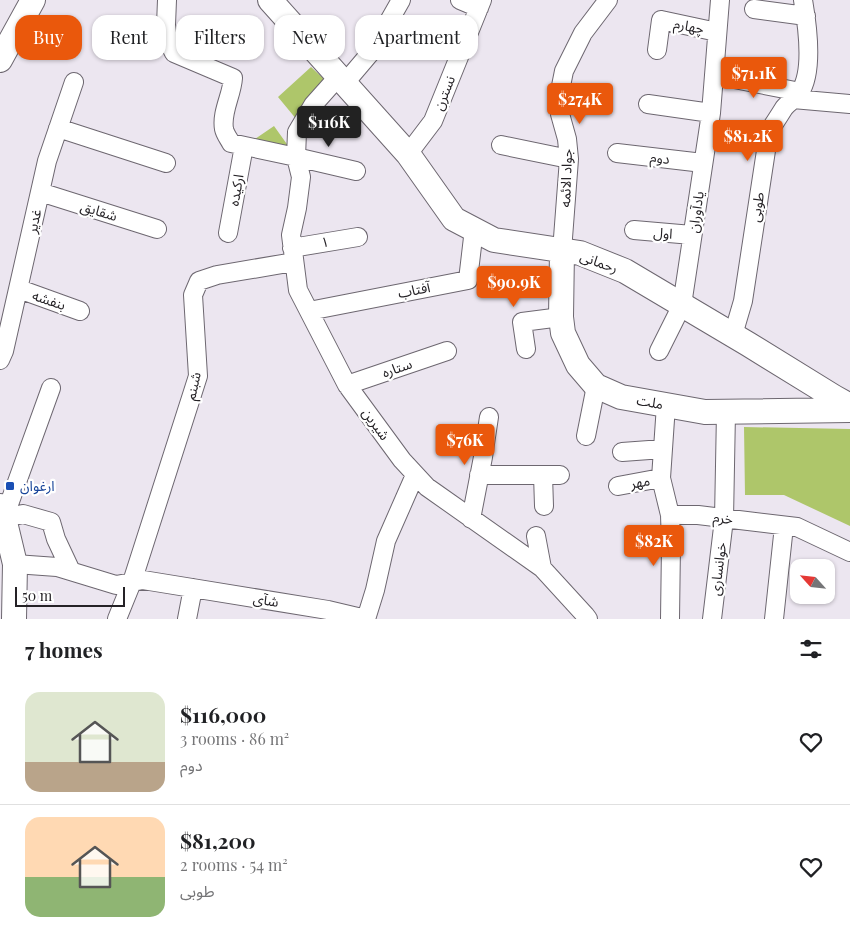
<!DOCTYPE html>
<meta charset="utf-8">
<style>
body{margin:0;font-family:"Playfair Display","Noto Sans Arabic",serif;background:#f2f2f2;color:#202124;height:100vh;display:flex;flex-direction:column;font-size:19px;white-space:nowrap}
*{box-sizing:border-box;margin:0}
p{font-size:16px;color:#757577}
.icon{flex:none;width:28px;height:28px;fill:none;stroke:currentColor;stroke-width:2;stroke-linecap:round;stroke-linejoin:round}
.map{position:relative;height:619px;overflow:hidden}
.side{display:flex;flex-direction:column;background:#fff;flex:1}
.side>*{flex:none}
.guide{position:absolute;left:15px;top:15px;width:500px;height:45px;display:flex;gap:10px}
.needle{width:32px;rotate:297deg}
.controls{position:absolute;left:790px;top:559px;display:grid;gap:10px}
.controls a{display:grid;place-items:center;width:45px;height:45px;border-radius:10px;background:#fff;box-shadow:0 1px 4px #0004;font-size:25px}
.scale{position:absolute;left:15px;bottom:12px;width:110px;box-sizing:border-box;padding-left:5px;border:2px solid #252226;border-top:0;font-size:14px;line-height:18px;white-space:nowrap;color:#252226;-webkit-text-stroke:4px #fff;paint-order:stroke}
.price{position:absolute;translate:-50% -42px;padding:0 11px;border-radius:5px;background:#ea580c;color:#fff;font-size:16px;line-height:32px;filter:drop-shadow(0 1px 2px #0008)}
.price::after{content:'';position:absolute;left:50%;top:30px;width:15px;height:11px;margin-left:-8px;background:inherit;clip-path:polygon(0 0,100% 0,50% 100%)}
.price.current{background:#222;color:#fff}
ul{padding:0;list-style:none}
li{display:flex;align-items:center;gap:15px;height:125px;padding:0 25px}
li+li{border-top:1px solid #e0e0e0}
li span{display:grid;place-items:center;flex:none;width:140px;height:100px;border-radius:15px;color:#555}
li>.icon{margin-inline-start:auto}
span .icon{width:60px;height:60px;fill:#fffc;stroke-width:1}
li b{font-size:21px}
h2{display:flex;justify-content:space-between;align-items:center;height:60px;padding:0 25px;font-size:21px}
.tag{padding:0 18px;border-radius:15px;background:#fff;box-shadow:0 1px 4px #0004;font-size:18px;line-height:45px}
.tag.current{background:#ea580c;color:#fff}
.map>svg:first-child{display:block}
.green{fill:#aec66a}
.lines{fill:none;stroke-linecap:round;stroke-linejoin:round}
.street-casing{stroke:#6d6770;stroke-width:20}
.secondary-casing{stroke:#6d6770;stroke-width:26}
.street{stroke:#fff;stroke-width:18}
.secondary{stroke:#fff;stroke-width:24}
.transit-dot{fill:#1a4fb4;stroke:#fff;stroke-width:2}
.labels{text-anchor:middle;stroke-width:4.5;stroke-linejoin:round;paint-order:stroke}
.street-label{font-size:14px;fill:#252226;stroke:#fff}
.transit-label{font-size:14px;fill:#164399;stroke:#fff;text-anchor:start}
</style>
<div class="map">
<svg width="850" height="619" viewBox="0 0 850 619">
<rect width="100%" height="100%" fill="#ece6f0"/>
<path class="green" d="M311,67L326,81L297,120L278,97Z
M274,126L289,147L255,139Z
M744,427L850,429V526L784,495H745Z"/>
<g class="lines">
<defs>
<path id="street" d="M167,0L166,25L168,41L174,53L233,78C232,95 221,112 224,129C225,134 229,139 231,143L296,157L356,171
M460,0L479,8
M754,9L806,16
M657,50L661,20L717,32
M714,75L800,92
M338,77L313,105L297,132L296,157L301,177L297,208L291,235L298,290L347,385L402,460L427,487L542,568L585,615L588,619
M344,84L372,51L401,0
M793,99L850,104
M648,104L711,113
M58,128L166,163
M501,145L569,159
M617,153L703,163
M408,154L433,121L482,0
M40,192L157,229
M634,230L692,235
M228,233L244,146
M292,248L358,237
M562,251L569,159L567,139L560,114L559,96L564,71L583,33L608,0
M19,289L80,311
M309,311L468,280L474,229
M733,335L743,301L769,131C774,124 779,116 784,108C789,102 796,98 800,92C814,71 807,23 803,0
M526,349L522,322L561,317
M659,351L682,305L711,113L720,0
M0,360L4,351L47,161L74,82
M347,385L447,351
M666,405L661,478L670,515H698L797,527L850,552
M586,436L596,386
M622,452L663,449
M479,475H560
M543,475L544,506
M618,486L661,478
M4,518L51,388
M4,518L23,514L51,522L56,539L71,571
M471,519L483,457L489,417
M536,536L542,568
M15,564L57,567L116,585L143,580L328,610L366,619L375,590L386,541L415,475
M117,619L132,582L198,376L193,295L199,281L217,275L294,262
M187,619L193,588
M670,619L671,545L670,515
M712,619L724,519L726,412
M774,619L784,526"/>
<path id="secondary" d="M270,0L408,154L454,219L494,240L580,253L625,271L748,344L834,397L850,406
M0,60L33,0
M562,251L561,317L563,333L578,365L596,386L621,397L705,412L850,410
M0,506L4,518L15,564L14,619"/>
</defs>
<use href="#street" class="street-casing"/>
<use href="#secondary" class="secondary-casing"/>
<use href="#street" class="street"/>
<use href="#secondary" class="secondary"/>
</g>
<rect class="transit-dot" x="5" y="481" width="10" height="10" rx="2.5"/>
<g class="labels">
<g class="street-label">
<text transform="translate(689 26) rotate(11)" y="5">چهارم</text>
<text transform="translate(444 93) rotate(-68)" y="5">نسترن</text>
<text transform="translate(660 158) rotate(7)" y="5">دوم</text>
<text transform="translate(566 178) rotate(-88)" y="5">جواد الائمه</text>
<text transform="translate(236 190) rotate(-80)" y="5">ارکیده</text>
<text transform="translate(757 207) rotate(-81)" y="5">طوبی</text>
<text transform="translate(99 211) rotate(17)" y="5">شقایق</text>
<text transform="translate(696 212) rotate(-82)" y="5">یادآوران</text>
<text transform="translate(34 221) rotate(-77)" y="5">غدیر</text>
<text transform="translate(663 233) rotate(5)" y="5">اول</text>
<text transform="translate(325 242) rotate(-9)" y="5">۱</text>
<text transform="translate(599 262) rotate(20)" y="5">رحمانی</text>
<text transform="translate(414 290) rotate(-11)" y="5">آفتاب</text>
<text transform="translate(49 300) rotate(19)" y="5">بنفشه</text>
<text transform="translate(397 368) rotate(-19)" y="5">ستاره</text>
<text transform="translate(193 386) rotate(-77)" y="5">شبنم</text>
<text transform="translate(650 402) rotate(10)" y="5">ملت</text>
<text transform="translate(376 424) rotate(54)" y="5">شیرین</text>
<text transform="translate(640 482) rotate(-11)" y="5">مهر</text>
<text transform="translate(723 518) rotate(7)" y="5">خرم</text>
<text transform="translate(718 569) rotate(-83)" y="5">خوانساری</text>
<text transform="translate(266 600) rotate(9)" y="5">شآی</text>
</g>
<g class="transit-label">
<text x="20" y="491">ارغوان</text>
</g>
</g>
</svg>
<div class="controls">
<a><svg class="needle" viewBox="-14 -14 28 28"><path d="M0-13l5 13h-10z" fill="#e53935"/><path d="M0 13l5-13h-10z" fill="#757577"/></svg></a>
</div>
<div class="scale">50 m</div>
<b class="price" style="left:754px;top:99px">$71.1K</b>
<b class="price" style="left:580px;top:125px">$274K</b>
<b class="price current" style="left:329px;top:148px">$116K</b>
<b class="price" style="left:748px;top:162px">$81.2K</b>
<b class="price" style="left:514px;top:308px">$90.9K</b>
<b class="price" style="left:465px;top:466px">$76K</b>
<b class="price" style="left:654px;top:567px">$82K</b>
<div class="guide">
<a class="tag current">Buy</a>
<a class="tag">Rent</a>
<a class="tag">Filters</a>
<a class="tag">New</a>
<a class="tag">Apartment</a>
</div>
</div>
<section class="side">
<h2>7 homes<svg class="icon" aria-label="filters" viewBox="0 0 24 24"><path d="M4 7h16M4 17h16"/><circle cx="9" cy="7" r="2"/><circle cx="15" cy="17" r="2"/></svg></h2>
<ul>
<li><span style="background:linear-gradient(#dfe7d0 70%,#b9a48a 0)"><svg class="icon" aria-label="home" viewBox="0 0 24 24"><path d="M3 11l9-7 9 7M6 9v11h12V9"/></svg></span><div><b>$116,000</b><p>3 rooms · 86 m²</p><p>دوم</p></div><svg class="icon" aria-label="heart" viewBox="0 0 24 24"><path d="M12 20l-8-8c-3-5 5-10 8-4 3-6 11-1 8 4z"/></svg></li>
<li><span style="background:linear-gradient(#ffd9b3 60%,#8fb573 0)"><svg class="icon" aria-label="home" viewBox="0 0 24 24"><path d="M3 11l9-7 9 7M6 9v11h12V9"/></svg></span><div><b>$81,200</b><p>2 rooms · 54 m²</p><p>طوبی</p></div><svg class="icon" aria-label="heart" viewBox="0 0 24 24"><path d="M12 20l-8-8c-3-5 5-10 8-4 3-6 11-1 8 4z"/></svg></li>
</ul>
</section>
